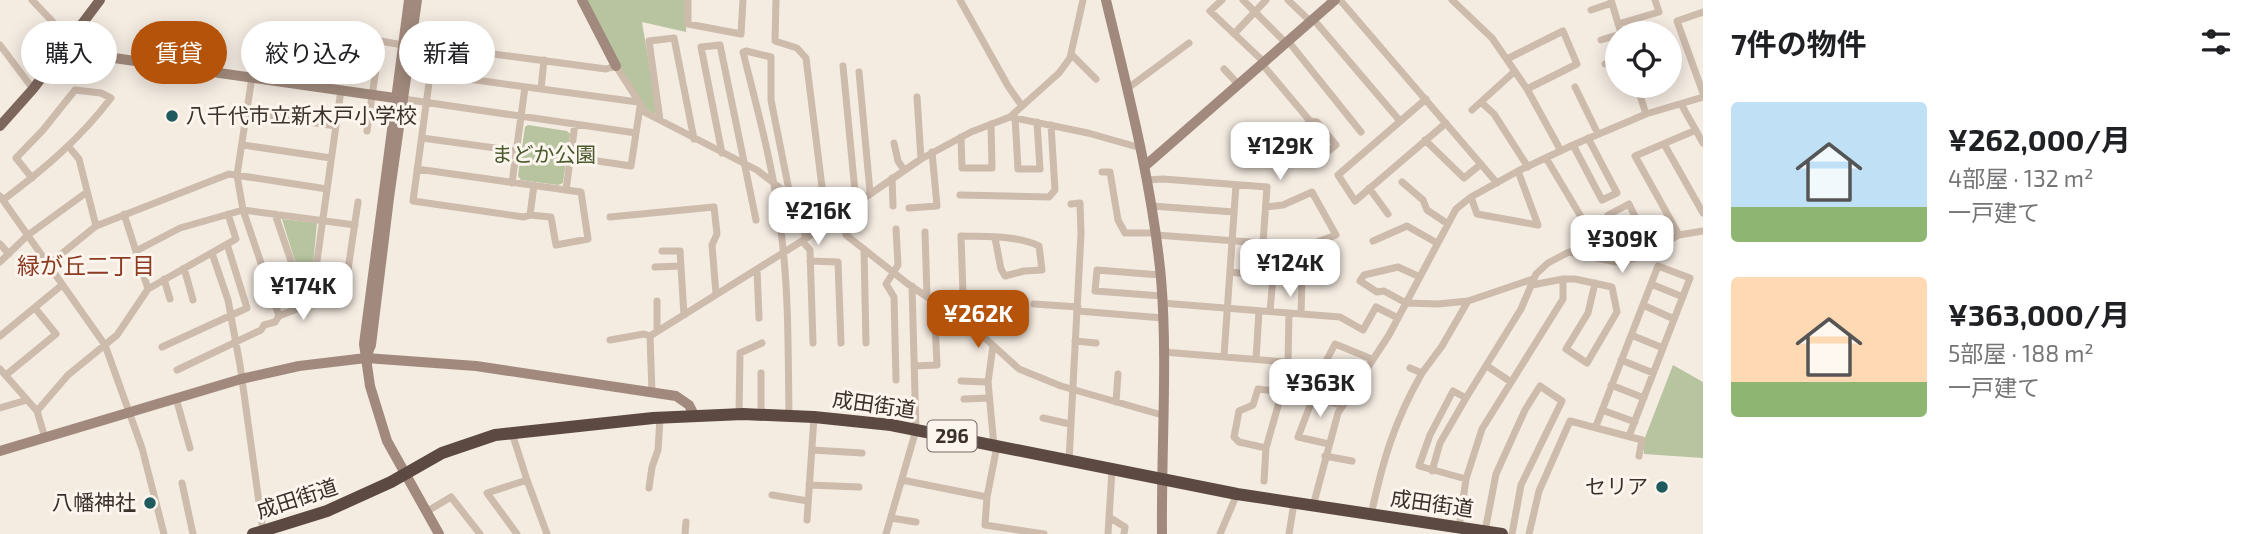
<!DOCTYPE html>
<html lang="ja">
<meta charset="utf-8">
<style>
body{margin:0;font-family:"Exo 2","Noto Sans JP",sans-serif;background:#f6f6f6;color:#202124;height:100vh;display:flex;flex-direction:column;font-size:26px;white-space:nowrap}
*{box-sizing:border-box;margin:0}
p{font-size:23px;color:#757577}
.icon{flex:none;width:38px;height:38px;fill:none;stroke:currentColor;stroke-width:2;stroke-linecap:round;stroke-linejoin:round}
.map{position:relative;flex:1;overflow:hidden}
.drawer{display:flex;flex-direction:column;background:#fff;width:560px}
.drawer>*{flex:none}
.guide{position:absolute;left:21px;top:21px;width:665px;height:63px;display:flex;gap:14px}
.fabs{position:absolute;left:1605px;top:21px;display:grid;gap:14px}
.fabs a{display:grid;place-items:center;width:77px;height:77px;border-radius:50%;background:#fff;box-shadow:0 4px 18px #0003;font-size:35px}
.price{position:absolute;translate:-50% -60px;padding:0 16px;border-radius:14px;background:#fff;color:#222;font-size:23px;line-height:46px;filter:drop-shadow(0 2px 4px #0008)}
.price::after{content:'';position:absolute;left:50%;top:42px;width:21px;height:16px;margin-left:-10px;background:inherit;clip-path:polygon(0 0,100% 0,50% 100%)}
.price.active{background:#b45309;color:#fff}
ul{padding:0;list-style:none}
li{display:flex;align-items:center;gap:21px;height:175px;padding:0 28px}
li span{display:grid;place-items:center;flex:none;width:196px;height:140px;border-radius:7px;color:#555}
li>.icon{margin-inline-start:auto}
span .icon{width:84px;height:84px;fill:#fffc;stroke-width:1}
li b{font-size:30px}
h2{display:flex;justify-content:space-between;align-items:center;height:84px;padding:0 28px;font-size:30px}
.chip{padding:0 24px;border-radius:32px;background:#fff;box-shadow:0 4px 18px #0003;font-size:24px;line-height:63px}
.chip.active{background:#b45309;color:#fff}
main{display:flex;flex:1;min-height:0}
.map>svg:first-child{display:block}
.green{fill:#b8c4a0}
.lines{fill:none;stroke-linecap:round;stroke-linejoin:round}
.street{stroke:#cdbbac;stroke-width:7}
.secondary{stroke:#a18a7d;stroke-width:10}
.primary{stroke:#7d675c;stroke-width:10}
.highway{stroke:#5c4a42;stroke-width:12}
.poi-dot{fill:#1f5a5e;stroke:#fbf5ee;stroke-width:2.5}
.labels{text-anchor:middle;stroke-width:6;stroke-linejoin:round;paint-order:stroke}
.shield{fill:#fbf5ee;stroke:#756b66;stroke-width:2}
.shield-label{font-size:19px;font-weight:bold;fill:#3b302b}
.poi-label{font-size:21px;fill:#3b302b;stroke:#fbf5ee;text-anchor:end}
.park-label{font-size:21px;fill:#4a5a2e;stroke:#fbf5ee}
.street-label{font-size:21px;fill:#3b302b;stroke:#fbf5ee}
.neighbourhood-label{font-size:23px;fill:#8c3b22;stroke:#fbf5ee}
</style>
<main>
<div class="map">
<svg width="1703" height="534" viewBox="0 0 1703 534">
<rect width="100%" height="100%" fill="#f4ebe1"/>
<path class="green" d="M582,0H687L686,32L642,22L657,112L654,114C629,100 597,27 582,0Z
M528,125L567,131L570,134L563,183L558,185L521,180L518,176L525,127Z
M282,219L317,223L313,265L298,271Z
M1673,365L1703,382V458L1644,454V440Z"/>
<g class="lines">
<path class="street" d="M32,0L70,40
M688,0V24L741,34L743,0
M776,0L775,41L797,48L806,58L823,195L807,209
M960,0L1008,86L1022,106
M1222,0L1210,11L1264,62
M1243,0L1286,43
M1288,0L1311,22
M1340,0L1497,183
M1452,0L1492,38L1527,89L1561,151
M1611,0L1621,33
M1591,10L1612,3
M1703,12L1677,21L1703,93
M1314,20L1400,121
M1618,24L1659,12L1655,0
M1234,34L1266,0
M1601,40L1617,35
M1288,41L1361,132
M0,45L33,89
M1071,54L1096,79
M1507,59L1563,31L1577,64L1527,89
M1262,64L1310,121L1317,122L1336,145L1321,157L1301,131L1310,121
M1605,64L1617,60
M843,66L856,202
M1224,69L1238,84
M859,72L870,192
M431,74L638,102
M252,77L237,175L243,210L279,316L345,290L358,202
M1637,86L1646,114
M1575,87L1598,134
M1128,88L1189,43
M541,89L544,60
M917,97L921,159
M403,99L636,133L640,107
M1426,99L1338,175L1355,201L1446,123
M1481,102L1494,114L1528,167
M1681,104L1703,143
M1472,110L1515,71
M247,113L336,126
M1010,117L1088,133L1141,148
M1015,117L1018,169H1040L1037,122
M660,120L649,41L674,38L694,139
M575,124L566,190L581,192L588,239L556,245L551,217L530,215L524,217L413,201L434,46L606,69L616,66L646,113L757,170L807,209L831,220
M367,131L380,41L403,45
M961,137L962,168H992L991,124
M422,138L517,151
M1425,140L1464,178L1481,164
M894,143L898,161L904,170
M1664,144L1703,213
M243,145L331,158
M1573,145L1602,200L1617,193L1588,138
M69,147L79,159L96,226
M722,153L701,47L720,45L756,220
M571,157L631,166L636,133
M1546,158L1583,220
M417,169L566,190
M1102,172H1110L1118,220L1125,233H1156
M892,178L893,206
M1147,180L1163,179L1267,187L1263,243L1276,244L1270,311
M1402,182L1423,200L1427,210L1448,224
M512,183L525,87
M1369,188L1388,214
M960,195L1049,197L1055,190L1051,125
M0,196L105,345L142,448L164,534
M1471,197L1477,214L1538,225L1518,171
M3,200C43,170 80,139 111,98L101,93L75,90L43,130L16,158L32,178
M803,206L805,238
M1152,206L1234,212
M1266,207L1283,205L1312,192L1336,235L1306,246L1276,244
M909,208L937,206L932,152
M124,214L148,289
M275,214L306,305
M530,215L534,185
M838,215L845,223L846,235L908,284L976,330L1019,369L1061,386L1162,415
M610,217L714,207L717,234L712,245L716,294
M925,232L927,296
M1156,235L1263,243
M1679,235L1635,156L1696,130
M802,241L810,250L813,343
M1373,241L1407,226L1437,243
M0,244L9,254
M864,249L866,343
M136,251L180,228L243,210L355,225
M662,251H680L684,315
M212,253L228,300L240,365L263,531
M1630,259L1608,215L1629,204L1651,250
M810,261L838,262L841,343
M0,262L28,235L87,192
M49,264L96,226L229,174L327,189
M655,267L681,266
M184,268L193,300
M757,269L759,318
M1230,272L1302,280L1301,314
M296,275L316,268L341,90
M1160,275L1097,270L1095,291L1162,296
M1420,277L1398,267L1364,275L1360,281L1377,292L1384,291L1406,303L1438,304L1468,301L1533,279
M164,279L170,299
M1563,279H1575L1612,287L1617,312L1587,363L1566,349L1588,313L1595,283
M1651,284L1683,297
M657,301V331
M1162,303L1340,317L1363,330L1376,307L1398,318
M1034,304L1078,307
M1643,305L1674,319
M1078,311L1163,318
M964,322L961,236C986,237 1016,235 1039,246L1042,270L1024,271L1005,276L1001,269L995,238
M971,326L984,319L985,314H1004
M1631,335L1663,348
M0,336L62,285
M610,340L644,334L650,336
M1075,341L1096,343
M993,346L988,382L994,446
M162,347L247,308L227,244
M1163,352L1324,365L1363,372
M1224,356L1236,185
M1256,359L1259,311
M1621,360L1653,373
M1324,365L1335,344L1372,359
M914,366L937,365L934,301
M1487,366L1511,382
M1410,368L1422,373L1442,346L1468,301
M0,369L37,411L45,438
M177,370L261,330L264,325L275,322L279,316
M6,375L56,334L35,308
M896,380L894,297L886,284L898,265L896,229
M961,381L988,382
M1611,385L1644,398
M652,393L650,336L802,241L921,159L971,132L1010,117L1059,73L1070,58L1083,0
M176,398L190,448
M964,399L989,398
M1116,402L1118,374
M0,408L27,400
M1602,410L1635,422
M37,411L68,375L117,335L148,289L236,239L228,214
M739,414L740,353L762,343
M761,414V373
M789,415C788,354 789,292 781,231C774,170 758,112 743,52L746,51L771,57V100L790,195
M1043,418L1070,424
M1596,426L1658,266L1690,278L1629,436
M512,433L527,480
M1329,444L1298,437L1313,398L1342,405
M997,446L987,497L985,525L1044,534
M1266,448L1239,442L1234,437L1239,411L1253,405L1258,389L1282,392
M812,450L862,453
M1325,456L1352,461
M1069,461L1081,234L1080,203L1071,204
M1432,471L1440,443L1466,398
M1466,479L1419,466L1430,435L1453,391L1466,398L1521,309L1536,274L1548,263L1569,252L1616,262L1639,257L1679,235L1703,231
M902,480L987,497
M1264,481L1266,448L1282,392L1288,362L1289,313
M182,483L193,534
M809,485L859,487
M649,488L652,467L658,450L660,418
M772,495L808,501
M1313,506L1338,413L1389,335L1456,209L1471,197L1518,171L1573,145L1646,114L1703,97
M426,512L451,497L480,534
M1371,515C1383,460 1394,422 1422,373
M1109,517L1125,527L1124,534
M891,518L916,522
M807,520L814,417
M1459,528L1466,479L1482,429L1563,299V279L1532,285
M1485,531L1496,474L1525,410L1540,386L1562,401L1521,485L1512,534
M517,534L487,493L527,480L547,534
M685,534L686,522
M886,534L916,430L912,286
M1108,534L1112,470
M1220,534L1237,494
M1289,534L1294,503
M1529,534L1539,491L1570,421L1642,440L1639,456"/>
<path class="secondary" d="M409,0L364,344L370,386L387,441L439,534
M582,0L616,66
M1106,0C1128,92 1152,183 1161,278C1168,362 1161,449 1162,534
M70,40L86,51L100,56L402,99
M1145,166L1335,0
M366,357L371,345L389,198L417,0
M0,451L241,379L299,366L366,358L476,366L676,396L689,405L694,415"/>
<path class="primary" d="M0,126L33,89L100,0"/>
<path class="highway" d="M253,534L327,511L391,482L442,453L495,435L653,418L743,414L814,417L891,425L1237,494L1502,534"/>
</g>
<g class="poi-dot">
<circle cx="172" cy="116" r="7"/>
<circle cx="1662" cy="487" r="7"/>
<circle cx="150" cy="503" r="7"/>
</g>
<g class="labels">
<rect class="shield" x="927.5" y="420.5" width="49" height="31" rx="5"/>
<g class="shield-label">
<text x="952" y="443">296</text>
</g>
<g class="poi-label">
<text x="186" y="123" text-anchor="start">八千代市立新木戸小学校</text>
<text x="1648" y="494">セリア</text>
<text x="136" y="510">八幡神社</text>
</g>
<g class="park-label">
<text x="544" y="162">まどか公園</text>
</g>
<g class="street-label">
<text transform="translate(874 405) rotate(8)" y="7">成田街道</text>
<text transform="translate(297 499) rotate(-18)" y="7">成田街道</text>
<text transform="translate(1432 504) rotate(8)" y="7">成田街道</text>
</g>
<g class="neighbourhood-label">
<text x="86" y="274">緑が丘二丁目</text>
</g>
</g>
</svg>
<div class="fabs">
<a><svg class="icon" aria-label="locate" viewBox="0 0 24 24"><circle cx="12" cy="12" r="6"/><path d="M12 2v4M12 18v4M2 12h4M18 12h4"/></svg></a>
</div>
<b class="price" style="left:1280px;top:182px">¥129K</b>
<b class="price" style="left:818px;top:247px">¥216K</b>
<b class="price" style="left:1622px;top:275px">¥309K</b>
<b class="price" style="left:1290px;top:299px">¥124K</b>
<b class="price" style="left:303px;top:322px">¥174K</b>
<b class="price active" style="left:978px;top:350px">¥262K</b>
<b class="price" style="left:1320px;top:419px">¥363K</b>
<div class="guide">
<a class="chip">購入</a>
<a class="chip active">賃貸</a>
<a class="chip">絞り込み</a>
<a class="chip">新着</a>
</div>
</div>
<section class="drawer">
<h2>7件の物件<svg class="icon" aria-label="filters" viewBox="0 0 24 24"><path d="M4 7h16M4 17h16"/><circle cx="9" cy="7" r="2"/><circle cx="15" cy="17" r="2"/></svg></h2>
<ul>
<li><span style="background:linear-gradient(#bfe0f5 75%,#8fb573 0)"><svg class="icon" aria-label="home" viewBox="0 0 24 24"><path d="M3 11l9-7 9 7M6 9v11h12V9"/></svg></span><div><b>¥262,000/月</b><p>4部屋 · 132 m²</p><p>一戸建て</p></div></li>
<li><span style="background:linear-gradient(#ffd9b3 75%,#8fb573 0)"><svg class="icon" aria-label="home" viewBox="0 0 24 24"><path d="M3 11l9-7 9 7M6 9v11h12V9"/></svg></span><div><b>¥363,000/月</b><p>5部屋 · 188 m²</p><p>一戸建て</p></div></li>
</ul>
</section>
</main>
